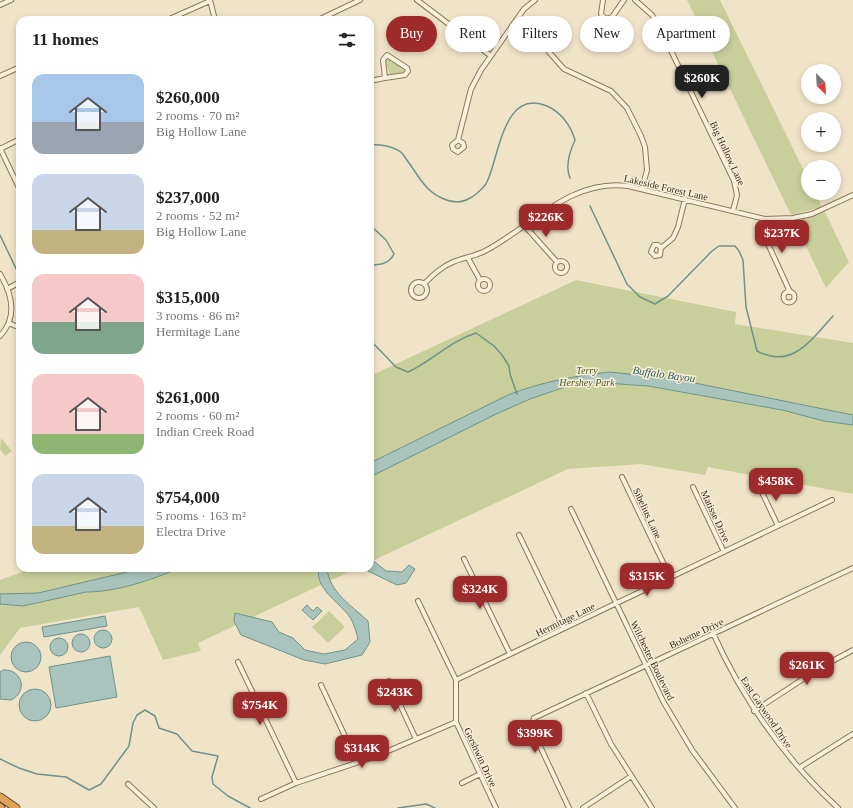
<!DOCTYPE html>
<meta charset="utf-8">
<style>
body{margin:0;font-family:Georgia,serif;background:#f2f2f2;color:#222;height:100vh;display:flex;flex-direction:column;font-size:15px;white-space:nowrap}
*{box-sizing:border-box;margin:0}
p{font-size:13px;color:#767676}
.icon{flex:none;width:22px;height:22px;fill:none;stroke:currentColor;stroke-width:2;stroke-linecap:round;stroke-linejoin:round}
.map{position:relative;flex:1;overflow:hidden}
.details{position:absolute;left:16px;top:16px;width:358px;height:556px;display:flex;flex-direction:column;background:#fff;border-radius:12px;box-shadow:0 2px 6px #0003}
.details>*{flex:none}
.hud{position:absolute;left:386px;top:16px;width:380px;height:36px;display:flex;gap:8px}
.needle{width:26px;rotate:155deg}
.tools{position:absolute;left:801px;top:64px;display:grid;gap:8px}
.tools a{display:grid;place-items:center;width:40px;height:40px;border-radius:50%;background:#fff;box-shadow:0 2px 6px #0003;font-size:20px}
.price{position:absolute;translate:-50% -34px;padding:0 9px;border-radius:8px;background:#9e2a2b;color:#fff;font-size:13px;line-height:26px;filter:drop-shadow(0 1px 2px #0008)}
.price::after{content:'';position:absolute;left:50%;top:24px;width:12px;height:9px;margin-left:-6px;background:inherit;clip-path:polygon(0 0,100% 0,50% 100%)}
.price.on{background:#222;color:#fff}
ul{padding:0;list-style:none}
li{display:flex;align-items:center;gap:12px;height:100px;padding:0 16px}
li span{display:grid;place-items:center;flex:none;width:112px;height:80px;border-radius:12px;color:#555}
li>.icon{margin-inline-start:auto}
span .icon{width:48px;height:48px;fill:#fffc;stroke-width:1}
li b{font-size:17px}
h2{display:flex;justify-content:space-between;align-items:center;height:48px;padding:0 16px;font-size:17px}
.chip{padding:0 14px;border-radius:18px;background:#fff;box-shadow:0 2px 6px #0003;font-size:14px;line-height:36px}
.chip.on{background:#9e2a2b;color:#fff}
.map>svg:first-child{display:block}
.green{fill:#c9cf9b}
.water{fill:#a9c4bc;stroke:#6f938a}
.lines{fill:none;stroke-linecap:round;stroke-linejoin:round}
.stream{stroke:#6f938a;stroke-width:1.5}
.minor-casing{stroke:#8d765c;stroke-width:6}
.motorway-casing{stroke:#5b4430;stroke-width:9}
.minor{stroke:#faf1dc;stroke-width:4}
.motorway{stroke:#e0a458;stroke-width:7}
.labels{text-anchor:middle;stroke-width:3;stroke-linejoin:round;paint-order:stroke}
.street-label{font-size:10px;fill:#3d2e20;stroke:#f7eed8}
.park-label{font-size:10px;font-style:italic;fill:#4d5a26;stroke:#f7eed8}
.water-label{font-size:11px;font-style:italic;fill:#2f5d5a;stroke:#f7eed8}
</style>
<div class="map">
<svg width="853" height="808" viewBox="0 0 853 808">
<rect width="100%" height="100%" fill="#f0e4c8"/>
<path class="green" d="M687,0H720L808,179V193H815L822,207L791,215Z
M387,58L391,59L404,69V72L391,75L389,73L385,60Z
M825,212L849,262L826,288L794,221Z
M576,280L736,312L735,324L853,343V494L708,467L705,475L641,464L568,469L370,562V376Z
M1,438L12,451L5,456L0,449Z
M33,568H357L198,643L201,651L163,660L139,607L20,628L0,655V580Z
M329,611L345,627L328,643L312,627Z"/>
<path class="water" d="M610,372L675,379L853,415V425L824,421L782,410L648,386L590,382L571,385L530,399L494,415L370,477V463L508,395C541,382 574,376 610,372Z
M370,558L386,571L402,572L409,565L415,569L406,583L397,585L368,571L366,568H370Z
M144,568H179C152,580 116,592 86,592L23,606L0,604V594L38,593Z
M319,568H327C329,592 352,606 368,621L370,642L362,655L325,664L304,660L241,635L234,621L235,613L272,622L279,632L293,638L305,650L324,654L345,650L358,639C356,631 354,623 349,616C339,602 314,588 319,568Z
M307,605L313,611L317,607L322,611L313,620L302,610Z
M105,616L107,626L44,637L42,627Z
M94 639a9 9 0 1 1 18 0a9 9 0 1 1-18 0Z
M72 643a9 9 0 1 1 18 0a9 9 0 1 1-18 0Z
M50 647a9 9 0 1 1 18 0a9 9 0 1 1-18 0Z
M11 657a15 15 0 1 1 30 0a15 15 0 1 1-30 0Z
M110,656L117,697L56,708L49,667Z
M3,670C23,669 28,692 11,700L0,699V672Z
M19 705a16 16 0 1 1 32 0a16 16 0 1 1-32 0Z"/>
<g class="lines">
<path class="stream" d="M370,145C380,144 393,146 402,153C404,156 407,160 409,163C419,177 427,193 444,199C453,203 462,203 470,198C475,196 483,188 486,184C499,161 502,87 547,106C561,112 571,126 575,140C570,151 565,167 570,178
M590,206L627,284L640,297L655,304L668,296L712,251L719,246H735L739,251L743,260L746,307L757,351C792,370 812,339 833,316
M370,225L386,240L394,254C389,264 380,265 370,265
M0,235L20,277
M370,340L396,367L408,372C432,361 450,341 476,333L494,346L502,355L509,366L510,374L517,394
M0,759L19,768L37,774L66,777L89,790L101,784L129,746L133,723L137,715L145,710L155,716L159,728L177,734L192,751L218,756L212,777L213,784L228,796L250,808
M398,808L426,804L435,808"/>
<defs>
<path id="minor" d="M210,0L215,20
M417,0L491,56
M603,0L601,14L606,19L612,17L624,0
M635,0L652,15L661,30L734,181L737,195L733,211
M0,5L11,0
M518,19L541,38L549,52L564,69L611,91L627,108L641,136L645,147L647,170L642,189
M167,20L210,1
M318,20L360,0
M387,55L407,68L408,71L405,75L385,78L383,60Z
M0,76L20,67
M370,81L385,78
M458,140L463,143L464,147L458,152L453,149L452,145L458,140L471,89L481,70L524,9L535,0
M0,148L20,190
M0,149L20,139
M765,219L768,244L790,292
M524,225L557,262
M661,248L658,245H654L651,252L655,256L660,255L661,248L673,238L678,227L685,199
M468,258L480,280
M555 267a6 6 0 1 1 12 0a6 6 0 1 1-12 0Z
M0,274C12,294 18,317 0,336
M478 285a6 6 0 1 1 12 0a6 6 0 1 1-12 0Z
M411 290a8 8 0 1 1 16 0a8 8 0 1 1-16 0Z
M424,284C433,275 441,267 453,262C463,258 475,256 485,251C531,227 571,178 628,186L765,219L793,218L812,214L853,195
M7,289L20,282
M783.5 297a5.5 5.5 0 1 1 11 0a5.5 5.5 0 1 1-11 0Z
M9,323L20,328
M622,477L670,577
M759,486L778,526
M693,487L724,552
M571,509L663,701L692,750L735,808
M519,535L564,628
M464,559L510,654
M418,601L456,680V722L496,808
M713,633C743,700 784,758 838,808
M238,662L296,783
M456,680L832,500
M389,681L416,739
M321,685L357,762
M586,693L611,744L652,808
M754,711L823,666L853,650
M799,768L853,734
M462,783L480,774
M128,784L154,808
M261,799L296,783L374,757L456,722
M569,808L531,727L534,718L853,568
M583,808L630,777"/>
<path id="motorway" d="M0,797L16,808
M0,807L1,808"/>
</defs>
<use href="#minor" class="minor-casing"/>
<use href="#motorway" class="motorway-casing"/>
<use href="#minor" class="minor"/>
<use href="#motorway" class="motorway"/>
</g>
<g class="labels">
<g class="street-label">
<text transform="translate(728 153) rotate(65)" y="4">Big Hollow Lane</text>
<text transform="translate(666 187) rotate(13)" y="4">Lakeside Forest Lane</text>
<text transform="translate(648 513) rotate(65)" y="4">Sibelius Lane</text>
<text transform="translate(716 516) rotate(65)" y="4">Matisse Drive</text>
<text transform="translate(565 619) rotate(-26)" y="4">Hermitage Lane</text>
<text transform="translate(696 633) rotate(-25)" y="4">Boheme Drive</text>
<text transform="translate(653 660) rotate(64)" y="4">Wilchester Boulevard</text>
<text transform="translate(767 712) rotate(56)" y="4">East Gaywood Drive</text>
<text transform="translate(481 757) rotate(65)" y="4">Gershwin Drive</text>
</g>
<g class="park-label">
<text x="587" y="374">Terry<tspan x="587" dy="12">Hershey Park</tspan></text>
</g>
<g class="water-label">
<text transform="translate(664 374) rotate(8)" y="4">Buffalo Bayou</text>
</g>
</g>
</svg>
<div class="tools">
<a><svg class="needle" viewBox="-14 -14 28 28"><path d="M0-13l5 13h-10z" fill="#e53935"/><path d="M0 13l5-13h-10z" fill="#767676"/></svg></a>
<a>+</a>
<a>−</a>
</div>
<b class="price on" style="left:702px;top:99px">$260K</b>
<b class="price" style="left:546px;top:238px">$226K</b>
<b class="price" style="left:782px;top:254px">$237K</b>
<b class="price" style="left:776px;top:502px">$458K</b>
<b class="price" style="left:647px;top:597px">$315K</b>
<b class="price" style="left:480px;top:610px">$324K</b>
<b class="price" style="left:807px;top:686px">$261K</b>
<b class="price" style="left:395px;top:713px">$243K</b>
<b class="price" style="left:260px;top:726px">$754K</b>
<b class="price" style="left:535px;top:754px">$399K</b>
<b class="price" style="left:362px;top:769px">$314K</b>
<div class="hud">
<a class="chip on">Buy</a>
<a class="chip">Rent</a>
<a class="chip">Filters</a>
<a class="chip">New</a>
<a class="chip">Apartment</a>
</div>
<section class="details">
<h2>11 homes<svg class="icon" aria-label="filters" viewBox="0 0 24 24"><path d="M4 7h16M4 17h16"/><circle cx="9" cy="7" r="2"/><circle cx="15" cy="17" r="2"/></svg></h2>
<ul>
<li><span style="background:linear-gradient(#a9c7e8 60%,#9aa5b1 0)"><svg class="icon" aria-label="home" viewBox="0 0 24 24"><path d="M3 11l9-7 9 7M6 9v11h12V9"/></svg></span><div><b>$260,000</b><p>2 rooms · 70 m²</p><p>Big Hollow Lane</p></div></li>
<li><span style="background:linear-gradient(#c9d6e8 70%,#c2b280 0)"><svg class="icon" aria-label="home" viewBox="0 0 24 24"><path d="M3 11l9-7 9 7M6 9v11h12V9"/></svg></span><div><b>$237,000</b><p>2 rooms · 52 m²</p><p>Big Hollow Lane</p></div></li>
<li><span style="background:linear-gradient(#f6c9c9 60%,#7fa58c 0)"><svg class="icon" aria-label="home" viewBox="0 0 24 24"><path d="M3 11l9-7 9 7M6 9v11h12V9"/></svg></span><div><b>$315,000</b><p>3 rooms · 86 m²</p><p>Hermitage Lane</p></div></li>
<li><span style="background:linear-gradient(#f6c9c9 75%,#8fb573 0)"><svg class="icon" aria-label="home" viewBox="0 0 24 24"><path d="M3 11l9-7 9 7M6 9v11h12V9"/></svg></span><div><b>$261,000</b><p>2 rooms · 60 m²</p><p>Indian Creek Road</p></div></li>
<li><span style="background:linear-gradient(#c9d6e8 65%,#c2b280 0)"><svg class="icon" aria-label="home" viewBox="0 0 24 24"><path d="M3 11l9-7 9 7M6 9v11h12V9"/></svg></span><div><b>$754,000</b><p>5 rooms · 163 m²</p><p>Electra Drive</p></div></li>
</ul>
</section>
</div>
